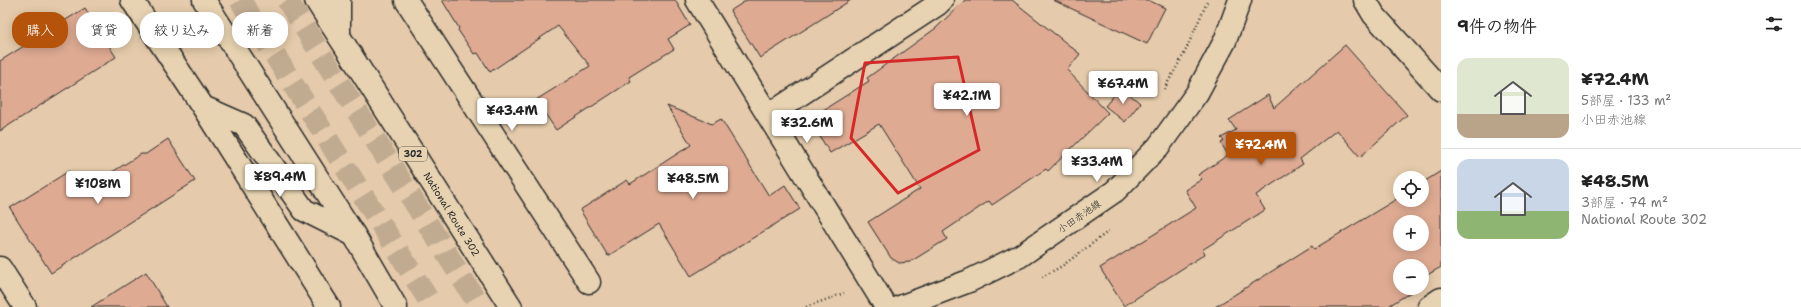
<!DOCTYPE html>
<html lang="ja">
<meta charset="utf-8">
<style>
body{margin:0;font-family:"Shantell Sans","Klee One",sans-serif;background:#f6f6f6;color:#222;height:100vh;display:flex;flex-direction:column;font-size:15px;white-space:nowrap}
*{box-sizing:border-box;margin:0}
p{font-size:13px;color:#767676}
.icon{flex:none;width:22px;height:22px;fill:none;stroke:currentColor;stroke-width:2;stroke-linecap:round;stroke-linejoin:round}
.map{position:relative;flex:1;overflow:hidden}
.panel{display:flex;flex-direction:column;background:#fff;width:360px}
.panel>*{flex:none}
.hud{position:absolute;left:12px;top:12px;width:380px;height:36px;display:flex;gap:8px}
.buttons{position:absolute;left:1393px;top:171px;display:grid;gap:8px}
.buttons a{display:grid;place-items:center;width:36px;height:36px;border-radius:50%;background:#fff;box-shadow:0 2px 10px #0003;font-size:20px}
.price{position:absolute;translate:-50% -34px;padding:0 9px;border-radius:4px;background:#fff;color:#222;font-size:13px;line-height:26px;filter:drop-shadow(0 1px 2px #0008)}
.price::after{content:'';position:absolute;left:50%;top:24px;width:12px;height:9px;margin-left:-6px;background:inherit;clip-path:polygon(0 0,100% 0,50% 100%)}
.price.active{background:#b45309;color:#fff}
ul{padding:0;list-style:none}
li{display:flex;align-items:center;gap:12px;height:100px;padding:0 16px}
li+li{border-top:1px solid #e0e0e0}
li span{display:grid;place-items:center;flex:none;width:112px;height:80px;border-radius:12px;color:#555}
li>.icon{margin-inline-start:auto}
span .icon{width:48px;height:48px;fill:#fffc;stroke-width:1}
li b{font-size:17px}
h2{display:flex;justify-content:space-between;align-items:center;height:48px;padding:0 16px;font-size:17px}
.pill{padding:0 14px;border-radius:16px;background:#fff;box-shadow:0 2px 10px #0003;font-size:14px;line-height:36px}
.pill.active{background:#b45309;color:#fff}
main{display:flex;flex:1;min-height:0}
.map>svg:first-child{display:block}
.building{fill:#deaa92;stroke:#2b2b2b;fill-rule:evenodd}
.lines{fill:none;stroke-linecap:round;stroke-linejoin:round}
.highway-tunnel{stroke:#c0ab91;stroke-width:22;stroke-dasharray:22 11;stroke-linecap:butt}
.street-casing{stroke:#2b2b2b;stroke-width:25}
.secondary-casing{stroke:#2b2b2b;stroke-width:25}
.highway-casing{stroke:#2b2b2b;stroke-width:25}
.path{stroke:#2b2b2b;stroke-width:2.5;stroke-dasharray:1 3;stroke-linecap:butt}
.street{stroke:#e7d3b1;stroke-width:22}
.secondary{stroke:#e7d3b1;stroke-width:22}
.highway{stroke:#e7d3b1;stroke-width:22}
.marked{fill:none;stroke:#d62828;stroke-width:3;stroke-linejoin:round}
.labels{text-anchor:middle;stroke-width:4;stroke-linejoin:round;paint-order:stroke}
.shield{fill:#e7d3b1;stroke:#635d53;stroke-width:1}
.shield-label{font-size:9px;font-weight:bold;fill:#2b2b2b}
.street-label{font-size:10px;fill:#2b2b2b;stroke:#e7d3b1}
</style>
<main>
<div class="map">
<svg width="1441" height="307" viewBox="0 0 1441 307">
<rect width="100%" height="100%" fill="#e5cbab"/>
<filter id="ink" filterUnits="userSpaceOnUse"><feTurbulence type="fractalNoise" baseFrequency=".025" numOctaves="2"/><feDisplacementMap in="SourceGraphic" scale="8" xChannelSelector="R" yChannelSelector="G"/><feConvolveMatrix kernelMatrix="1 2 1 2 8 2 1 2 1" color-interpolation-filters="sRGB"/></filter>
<g filter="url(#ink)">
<path class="building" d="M442,0H675L690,25L668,39L674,49L629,77L631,81L556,130L536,100L590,66L558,26L490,72L478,53L474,54L458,30L459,28Z
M747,0H851L760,58L730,11Z
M965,0H1012L1080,54L1067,70L1108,113L1048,171L1046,169L992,205L989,201L943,232L947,239L910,262L899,263L891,258L868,222L920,189L879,124L830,153L809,119L869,81L867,78L936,28Z
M1053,0H1148L1165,8L1147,44Z
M85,8L116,57L0,131V61Z
M1345,45L1407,115L1360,157L1337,130L1300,159L1303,164L1256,195L1265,210L1202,250L1205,254L1124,306L1100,268L1196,208L1185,190L1202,179L1198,175L1228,155L1221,143L1224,141L1221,138L1236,130L1229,120L1268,95L1274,108Z
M1121,87L1140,103L1125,122L1105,106Z
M667,106L712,124L721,119L769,196L785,185L800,209L691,276L659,224L608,256L580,210L627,180L630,184L691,145Z
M168,139L195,181L51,273L10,208L69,171L82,191L141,154H146Z
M1441,171V267L1422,278V266H1400V288H1409L1411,292L1387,307H1215L1312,246L1314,249L1400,197V200H1422V183ZM1400,222H1422V244H1400Z
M146,272L167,307H91Z"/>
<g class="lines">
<path class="highway-tunnel" d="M240,0L433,307
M287,0L480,307"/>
<defs>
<path id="street" d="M132,0L203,107L329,307
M339,0V36
M406,0L589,282
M697,0L886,307
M1365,0L1374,15L1441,90
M203,107L244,125L304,210L354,235
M769,115L938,4L942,0
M0,268L25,307
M1429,307L1441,299"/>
<path id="secondary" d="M900,307L969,281L1020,256L1115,191L1158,147L1197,93L1225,41L1240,0"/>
<path id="highway" d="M204,0L354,235L396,307
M316,0L511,307"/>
</defs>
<use href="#street" class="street-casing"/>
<use href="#secondary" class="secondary-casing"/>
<use href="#highway" class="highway-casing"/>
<path class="path" d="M1164,89L1184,54L1208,0
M1042,277L1062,266L1109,231
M806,307L844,293"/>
<use href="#street" class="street"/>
<use href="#secondary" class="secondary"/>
<use href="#highway" class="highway"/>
</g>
</g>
<path class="marked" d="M958,57L979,150L898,193L851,138L865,63Z"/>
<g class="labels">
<rect class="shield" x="399" y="147" width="28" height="14" rx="3"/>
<g class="shield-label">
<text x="413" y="157">302</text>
</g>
<g class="street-label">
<text transform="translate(452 214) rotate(58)" y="4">National Route 302</text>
<text transform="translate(1079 216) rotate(-35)" y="4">小田赤池線</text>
</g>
</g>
</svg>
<div class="buttons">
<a><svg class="icon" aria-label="locate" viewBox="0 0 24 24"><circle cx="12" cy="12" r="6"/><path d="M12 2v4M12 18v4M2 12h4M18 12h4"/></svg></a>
<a>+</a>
<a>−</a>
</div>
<b class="price" style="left:1123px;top:105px">¥67.4M</b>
<b class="price" style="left:967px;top:117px">¥42.1M</b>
<b class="price" style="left:512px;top:132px">¥43.4M</b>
<b class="price" style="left:807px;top:144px">¥32.6M</b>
<b class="price active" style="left:1261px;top:166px">¥72.4M</b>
<b class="price" style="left:1097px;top:183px">¥33.4M</b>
<b class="price" style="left:280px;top:198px">¥89.4M</b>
<b class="price" style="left:693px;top:200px">¥48.5M</b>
<b class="price" style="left:98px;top:205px">¥108M</b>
<div class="hud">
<a class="pill active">購入</a>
<a class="pill">賃貸</a>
<a class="pill">絞り込み</a>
<a class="pill">新着</a>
</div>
</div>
<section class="panel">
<h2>9件の物件<svg class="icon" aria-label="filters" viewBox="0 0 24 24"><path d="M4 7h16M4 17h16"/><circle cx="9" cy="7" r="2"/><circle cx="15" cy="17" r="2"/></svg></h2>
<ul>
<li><span style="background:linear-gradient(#dfe7d0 70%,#b9a48a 0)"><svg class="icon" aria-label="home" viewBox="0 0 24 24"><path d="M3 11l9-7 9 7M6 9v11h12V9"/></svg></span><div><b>¥72.4M</b><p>5部屋 · 133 m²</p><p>小田赤池線</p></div></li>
<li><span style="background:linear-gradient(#c9d6e8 65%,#8fb573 0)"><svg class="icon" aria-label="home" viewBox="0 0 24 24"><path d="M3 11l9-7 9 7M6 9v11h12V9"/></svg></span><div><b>¥48.5M</b><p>3部屋 · 74 m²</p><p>National Route 302</p></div></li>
</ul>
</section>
</main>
